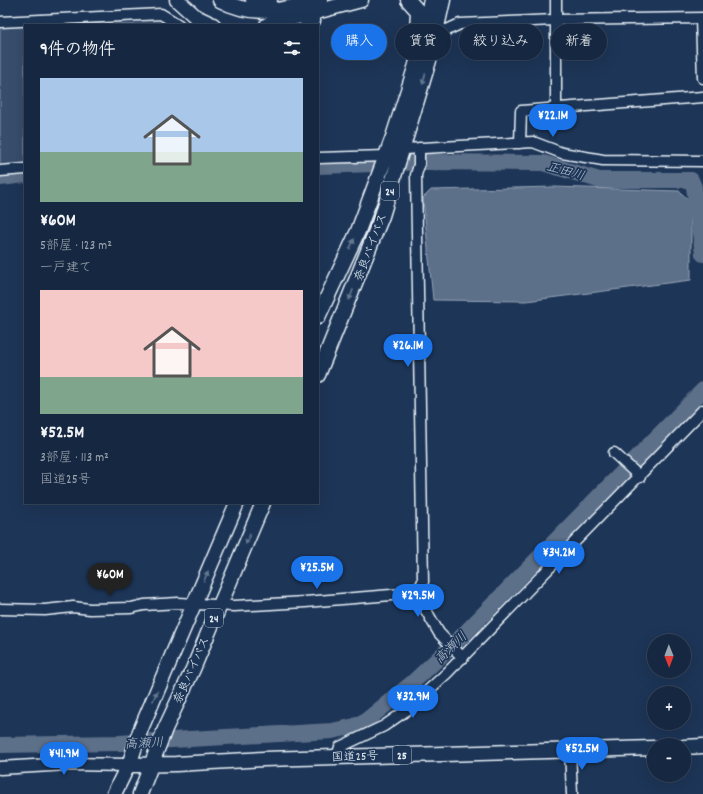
<!DOCTYPE html>
<html lang="ja">
<meta charset="utf-8">
<style>
body{margin:0;font-family:Dekko,"Klee One",sans-serif;background:#1f3048;color:#f1f3f6;height:100vh;display:flex;flex-direction:column;font-size:15px;white-space:nowrap}
*{box-sizing:border-box;margin:0}
p{font-size:13px;color:#9ea6b1}
.icon{flex:none;width:22px;height:22px;fill:none;stroke:currentColor;stroke-width:2;stroke-linecap:round;stroke-linejoin:round}
.map{position:relative;flex:1;overflow:hidden}
.side{position:absolute;left:24px;top:24px;width:295px;height:480px;display:flex;flex-direction:column;background:#162841;border-radius:0px;box-shadow:0 4px 16px #0002,0 0 0 1px #35445a}
.side>*{flex:none}
.banner{position:absolute;left:331px;top:24px;width:312px;height:36px;display:flex;gap:8px}
.needle{width:26px;rotate:179deg}
.controls{position:absolute;left:647px;top:634px;display:grid;gap:8px}
.controls a{display:grid;place-items:center;width:44px;height:44px;border-radius:50%;background:#162841;box-shadow:0 4px 16px #0002,0 0 0 1px #35445a;font-size:20px}
.price{position:absolute;translate:-50% -34px;padding:0 9px;border-radius:14px;background:#1a73e8;color:#fff;font-size:13px;line-height:26px;filter:drop-shadow(0 1px 2px #0008)}
.price::after{content:'';position:absolute;left:50%;top:24px;width:12px;height:9px;margin-left:-6px;background:inherit;clip-path:polygon(0 0,100% 0,50% 100%)}
.price.on{background:#222;color:#fff}
ul{padding:0;list-style:none}
li{display:grid;align-content:center;gap:8px;height:212px;padding:0 16px}
li span{display:grid;place-items:center;height:124px;border-radius:0px;color:#555}
li>.icon{margin-inline-start:auto}
span .icon{width:72px;height:72px;fill:#fffc;stroke-width:1}
li b{font-size:17px}
h2{display:flex;justify-content:space-between;align-items:center;height:48px;padding:0 16px;font-size:17px}
.chip{padding:0 14px;border-radius:18px;background:#162841;box-shadow:0 4px 16px #0002,0 0 0 1px #35445a;font-size:14px;line-height:36px}
.chip.on{background:#1a73e8;color:#fff}
.map>svg:first-child{display:block}
.green{fill:#374d6c;stroke:#909fb2}
.water{fill:#5d7089;stroke:#95a4b5}
.lines{fill:none;stroke-linecap:round;stroke-linejoin:round}
.river{stroke:#5d7089;stroke-width:16}
.minor-casing{stroke:#e8f1f8;stroke-width:13}
.major-casing{stroke:#e8f1f8;stroke-width:15}
.highway-casing{stroke:#e8f1f8;stroke-width:17}
.minor{stroke:#1d3557;stroke-width:10}
.major{stroke:#1d3557;stroke-width:12}
.highway{stroke:#1d3557;stroke-width:14}
.oneway{fill:#64778f}
.labels{text-anchor:middle;stroke-width:3.5;stroke-linejoin:round;paint-order:stroke}
.shield{fill:#1d3557;stroke:#abb9c8;stroke-width:1}
.shield-label{font-size:11px;font-weight:bold;fill:#e8f1f8}
.street-label{font-size:12px;fill:#e8f1f8;stroke:#1d3557}
.water-label{font-size:13px;font-style:italic;fill:#b7c4d1;stroke:#1d3557}
</style>
<div class="map">
<svg width="703" height="794" viewBox="0 0 703 794">
<rect width="100%" height="100%" fill="#1d3557"/>
<filter id="ink" filterUnits="userSpaceOnUse"><feTurbulence type="fractalNoise" baseFrequency=".025" numOctaves="2"/><feDisplacementMap in="SourceGraphic" scale="8" xChannelSelector="R" yChannelSelector="G"/><feConvolveMatrix kernelMatrix="1 2 1 2 8 2 1 2 1" color-interpolation-filters="sRGB"/></filter>
<g filter="url(#ink)">
<path class="green" d="M163,19L172,25H72Z
M25,26V169L0,170V27Z"/>
<path class="water" d="M554,187L679,191L691,202V280L526,301L433,300L423,198L431,190Z"/>
<g class="lines">
<path class="river" d="M318,166L428,162L543,163L599,180H691L694,187L703,254
M0,178L25,175
M0,745L119,743L332,731L355,726L368,719L411,684L461,637L703,390"/>
<defs>
<path id="minor" d="M556,0V108
M701,19L703,78
M0,22L161,14L179,25
M305,25L315,21
M436,30H447L460,24L555,20L703,18
M520,143L521,111L703,97
M318,158L386,156L404,149L533,142L562,153L603,160L703,161
M0,171L25,169
M614,453L640,477
M416,593L423,582L416,175L419,165V148
M416,593L439,633L463,658
M0,609L45,610L73,607L90,609L131,608L144,605L178,603L234,606L305,602L416,593
M570,750L572,794
M337,756L340,747L384,726L407,710L447,673L703,410"/>
<path id="major" d="M0,768L68,764L128,765"/>
<path id="highway" d="M177,0L196,17L213,25
M220,0C254,18 285,10 320,0
M253,0H270
M408,0L418,11L417,32
M267,25L361,0
M318,317L358,231L393,137L416,65L431,0
M318,375L382,216L431,54L443,0
M684,747L703,746
M128,765L176,764L264,759L654,748
M114,794L131,759L140,731L237,503
M140,794L165,729L193,669L263,503"/>
</defs>
<use href="#minor" class="minor-casing"/>
<use href="#major" class="major-casing"/>
<use href="#highway" class="highway-casing"/>
<use href="#minor" class="minor"/>
<use href="#major" class="major"/>
<use href="#highway" class="highway"/>
</g>
<defs><path id="oneway-solid" d="M-6-.8H1V-3.2L6.5 0L1 3.2V.8H-6Z"/></defs>
<g class="oneway">
<use href="#oneway-solid" transform="translate(424 79) rotate(106)"/>
<use href="#oneway-solid" transform="translate(352 244) rotate(-65)"/>
<use href="#oneway-solid" transform="translate(351 295) rotate(111)"/>
<use href="#oneway-solid" transform="translate(248 539) rotate(114)"/>
<use href="#oneway-solid" transform="translate(206 576) rotate(-67)"/>
<use href="#oneway-solid" transform="translate(155 696) rotate(-67)"/>
</g>
</g>
<g class="labels">
<g class="shield">
<rect x="381" y="182" width="18" height="18" rx="3"/>
<rect x="205" y="609" width="18" height="18" rx="3"/>
<rect x="393" y="746" width="18" height="18" rx="3"/>
</g>
<g class="shield-label">
<text x="390" y="195">24</text>
<text x="214" y="622">24</text>
<text x="402" y="759">25</text>
</g>
<g class="street-label">
<text transform="translate(370 247) rotate(-69)" y="4">奈良バイパス</text>
<text transform="translate(191 670) rotate(-66)" y="4">奈良バイパス</text>
<text transform="translate(355 756) rotate(-2)" y="4">国道25号</text>
</g>
<g class="water-label">
<text transform="translate(566 170) rotate(16)" y="5">正田川</text>
<text transform="translate(450 647) rotate(-44)" y="5">高瀬川</text>
<text transform="translate(144 742) rotate(-3)" y="5">高瀬川</text>
</g>
</g>
</svg>
<div class="controls">
<a><svg class="needle" viewBox="-14 -14 28 28"><path d="M0-13l5 13h-10z" fill="#e53935"/><path d="M0 13l5-13h-10z" fill="#9ea6b1"/></svg></a>
<a>+</a>
<a>−</a>
</div>
<b class="price" style="left:553px;top:138px">¥22.1M</b>
<b class="price" style="left:408px;top:368px">¥26.1M</b>
<b class="price" style="left:559px;top:575px">¥34.2M</b>
<b class="price" style="left:317px;top:590px">¥25.5M</b>
<b class="price on" style="left:110px;top:597px">¥60M</b>
<b class="price" style="left:418px;top:618px">¥29.5M</b>
<b class="price" style="left:413px;top:719px">¥32.9M</b>
<b class="price" style="left:582px;top:771px">¥52.5M</b>
<b class="price" style="left:64px;top:776px">¥41.9M</b>
<div class="banner">
<a class="chip on">購入</a>
<a class="chip">賃貸</a>
<a class="chip">絞り込み</a>
<a class="chip">新着</a>
</div>
<section class="side">
<h2>9件の物件<svg class="icon" aria-label="filters" viewBox="0 0 24 24"><path d="M4 7h16M4 17h16"/><circle cx="9" cy="7" r="2"/><circle cx="15" cy="17" r="2"/></svg></h2>
<ul>
<li><span style="background:linear-gradient(#a9c7e8 60%,#7fa58c 0)"><svg class="icon" aria-label="home" viewBox="0 0 24 24"><path d="M3 11l9-7 9 7M6 9v11h12V9"/></svg></span><div><b>¥60M</b><p>5部屋 · 123 m²</p><p>一戸建て</p></div></li>
<li><span style="background:linear-gradient(#f6c9c9 70%,#7fa58c 0)"><svg class="icon" aria-label="home" viewBox="0 0 24 24"><path d="M3 11l9-7 9 7M6 9v11h12V9"/></svg></span><div><b>¥52.5M</b><p>3部屋 · 113 m²</p><p>国道25号</p></div></li>
</ul>
</section>
</div>
